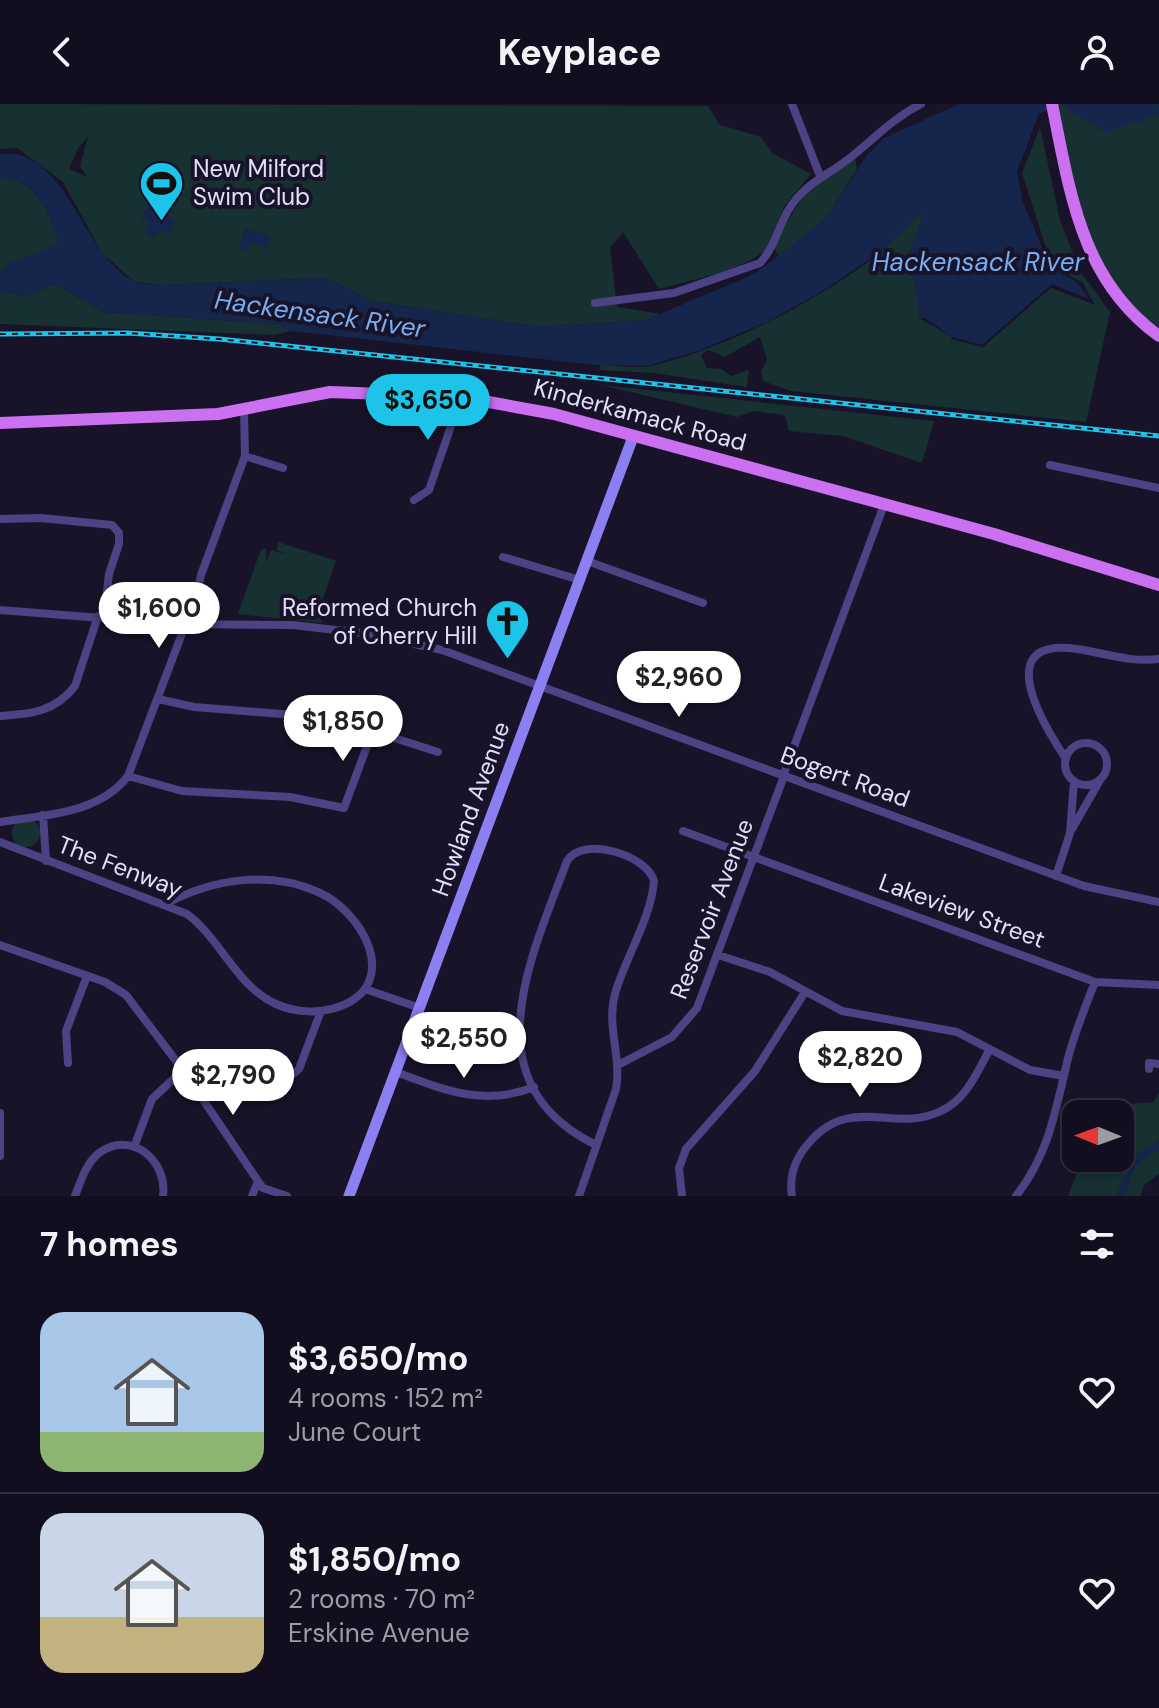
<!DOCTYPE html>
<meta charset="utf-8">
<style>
body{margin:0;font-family:"DM Sans",sans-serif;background:#201c2c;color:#f1f3f6;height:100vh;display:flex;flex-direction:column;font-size:30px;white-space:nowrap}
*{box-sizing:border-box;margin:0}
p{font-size:26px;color:#9d9ca4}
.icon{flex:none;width:44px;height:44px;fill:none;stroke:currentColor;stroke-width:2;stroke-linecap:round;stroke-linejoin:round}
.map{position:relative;height:1092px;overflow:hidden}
.panel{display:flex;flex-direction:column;background:#130e1f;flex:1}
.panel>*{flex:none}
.needle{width:52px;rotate:271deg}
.controls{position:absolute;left:1062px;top:996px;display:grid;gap:16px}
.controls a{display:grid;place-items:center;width:72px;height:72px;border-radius:16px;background:#130e1f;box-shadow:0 4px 12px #0003,0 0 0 2px #322e3d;font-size:40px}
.price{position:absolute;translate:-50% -68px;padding:0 18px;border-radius:28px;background:#fff;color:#222;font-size:26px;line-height:52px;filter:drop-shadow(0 2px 4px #0008)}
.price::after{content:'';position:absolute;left:50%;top:48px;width:24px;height:18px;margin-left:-12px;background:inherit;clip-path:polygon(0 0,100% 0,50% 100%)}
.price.on{background:#1dc4e9;color:#111}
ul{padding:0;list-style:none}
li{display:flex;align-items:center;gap:24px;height:200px;padding:0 40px}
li+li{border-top:2px solid #322e3d}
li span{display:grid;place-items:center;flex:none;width:224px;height:160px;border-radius:24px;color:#555}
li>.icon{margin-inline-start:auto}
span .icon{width:96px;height:96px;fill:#fffc;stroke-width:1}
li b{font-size:34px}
h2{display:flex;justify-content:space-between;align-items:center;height:96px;padding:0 40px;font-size:34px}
header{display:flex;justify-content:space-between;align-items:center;height:104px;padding:0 40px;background:#130e1f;font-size:36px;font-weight:800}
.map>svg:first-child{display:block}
.green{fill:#173132;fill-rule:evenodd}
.water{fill:#15254b}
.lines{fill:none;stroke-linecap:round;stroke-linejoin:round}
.street{stroke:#4b4383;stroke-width:8}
.secondary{stroke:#8b7ff2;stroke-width:11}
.primary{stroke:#cb70f1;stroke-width:12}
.rail-casing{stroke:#1dc4e9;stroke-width:5}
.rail{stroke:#191329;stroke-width:2;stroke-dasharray:6;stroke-linecap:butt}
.labels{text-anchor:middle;stroke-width:8;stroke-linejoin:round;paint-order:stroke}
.poi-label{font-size:24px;fill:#e4defc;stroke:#191329;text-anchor:start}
.street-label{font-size:24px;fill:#e4defc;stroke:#191329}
.water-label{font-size:26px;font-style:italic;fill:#76aef1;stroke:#191329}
</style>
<header><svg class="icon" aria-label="back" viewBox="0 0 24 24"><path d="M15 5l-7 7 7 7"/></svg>Keyplace<svg class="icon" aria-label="person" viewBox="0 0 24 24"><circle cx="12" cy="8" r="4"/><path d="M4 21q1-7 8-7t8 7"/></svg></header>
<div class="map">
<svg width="1159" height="1092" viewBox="0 0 1159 1092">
<rect width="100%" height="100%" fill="#191329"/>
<path class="green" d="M0,0L708,2L720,21L761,33L772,49L811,70L785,101L766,146L750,157L720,169L659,185L623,128L610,143L617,203L660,210L646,216L539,223L371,197L326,174L161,181L135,178L102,149L63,78L17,44L0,45ZM88,33L80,62L87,73L69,65L78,44Z
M1056,0H1159V223C1085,181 1071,76 1056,0Z
M1040,23L1060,116L1080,167L1110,208L1086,318L791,287L763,277L761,267L767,256L760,233L725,253L708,246L701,251L707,264L721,265L731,272L749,266L747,283L654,269L599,266L601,261C616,261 635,265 650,262C718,248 825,194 879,149C894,136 908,120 924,107C922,118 913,143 908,152L918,193L919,214L952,233L951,235L983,243L1051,184L1095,201L1083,179L1052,162L1022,69Z
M855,54L857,65L826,115L778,152L774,143C801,92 805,84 855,54Z
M0,74C38,74 49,111 60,141L9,159L0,169Z
M55,180L104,208L278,220L292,227L274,231L0,220V187L23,192Z
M601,281L934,317L922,359L843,332L789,327L785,311L753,307L737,313Z
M278,438L336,457L318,509L323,512L321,519L238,510L261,445L266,444V458L271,446L286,450L277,446Z
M12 729a14 14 0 1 1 28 0a14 14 0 1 1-28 0Z
M1159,988V1036L1136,1052L1116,1092H1068L1083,1054H1120V1010H1111L1116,1001L1154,998Z
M1159,1044V1070L1144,1081L1140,1092H1124L1134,1062Z"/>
<path class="water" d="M959,0H1059L1039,10L1017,67L1022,96L1050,162L1077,178L1089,195L1052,180L982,241L952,233L925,214H919L918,193L908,152C913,144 922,117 923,108L879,149L821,188L767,218L698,247L647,262L595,261L292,227L278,220L104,208L55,180L23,192L0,187V169L9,159L59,140C49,111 38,74 0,74V50C68,42 83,156 136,178C142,181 154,180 161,181L326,174L371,197L539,223L646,216L754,170L826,115L866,52L884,34Z
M1062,0H1158L1159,11L1106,28L1073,10Z
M149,101L176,117L169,130L160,125L155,135L144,128L149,119L141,114Z
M245,124L271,132L267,144L251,139L247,148L238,145Z
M1159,1036V1044L1134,1062L1124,1092H1116L1136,1052Z"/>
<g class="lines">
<path class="street" d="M792,0L820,72
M595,199L674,189L760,159C775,143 778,123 789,105C805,79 829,71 851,53C876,33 892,15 921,0
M245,352L283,364
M1050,361L1159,384
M414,396L429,386L461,293
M0,415L41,414L112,421L119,429V440L109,470L104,512
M503,453L580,476
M587,457L703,499
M0,506L176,520L293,521L369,530L442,546L1084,782L1159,798
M158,595L194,603L332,614L438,648
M0,612C31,610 55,608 75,582L98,512
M1065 660a21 21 0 1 1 42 0a21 21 0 1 1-42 0Z
M1066,655C1050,631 997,549 1056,544C1090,542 1122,560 1159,555
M128,672L182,687L290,693L344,704L373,626
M783,672L884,401
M43,711L46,757
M0,718C44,711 99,710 128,672L186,519L193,510L201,471L245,352L244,306
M1072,725L1099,678
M683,727L1095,878L1159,881
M0,738L187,810C221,835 236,882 276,900C296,909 320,910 341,902C402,878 362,807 318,788C269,766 212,775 166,800
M1056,772L1070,729L1074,677
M0,841L105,878L126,891L183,966L258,1077L263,1084L287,1092
M718,851L770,868L842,907L957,928L1030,966L1064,972
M365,885L420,904
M68,959L66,927L87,872
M618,961L672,933L697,904L784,672
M1149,965V959L1159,960
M396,968C444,986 484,1003 534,983
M293,970L299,965L321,907
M0,1009V1052
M134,1043L152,995L183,966
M75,1092C81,1077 86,1059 99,1049C131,1025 168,1057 163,1092
M252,1092L258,1077
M579,1092L616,985C622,953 606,922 615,890C625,854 651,815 654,777C647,751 583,731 567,757C531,854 469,979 596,1041
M682,1092L679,1064L686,1045L755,967L805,888
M792,1092C789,1073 795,1055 808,1040C850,989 894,1030 941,1007C967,995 977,968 990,945
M1016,1092C1049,1050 1056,1005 1068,954C1075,928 1085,903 1095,878"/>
<path class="secondary" d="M349,1092L633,333"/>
<path class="primary" d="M1052,0C1070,88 1081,176 1159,232
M0,319L218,310L330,288L461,293L554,310L994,430L1159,481"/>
<defs>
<path id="rail" d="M0,230L128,229L219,235L1159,332"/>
</defs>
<use href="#rail" class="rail-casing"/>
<use href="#rail" class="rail"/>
</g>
<defs>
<symbol id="stadium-pin" viewBox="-11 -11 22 30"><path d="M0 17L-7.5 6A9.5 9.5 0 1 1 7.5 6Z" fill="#1dc4e9" stroke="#191329"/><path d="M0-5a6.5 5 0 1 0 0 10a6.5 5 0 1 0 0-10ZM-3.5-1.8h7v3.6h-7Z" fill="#111"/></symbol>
<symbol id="church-pin" viewBox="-11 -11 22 30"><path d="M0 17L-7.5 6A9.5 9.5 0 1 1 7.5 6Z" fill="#1dc4e9" stroke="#191329"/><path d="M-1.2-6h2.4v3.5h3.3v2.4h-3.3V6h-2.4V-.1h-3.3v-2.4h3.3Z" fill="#111"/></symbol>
</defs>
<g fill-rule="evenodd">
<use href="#stadium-pin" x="136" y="54" width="51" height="69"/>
<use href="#church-pin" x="482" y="492" width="51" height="69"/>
</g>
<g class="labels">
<g class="poi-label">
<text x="193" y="73">New Milford<tspan x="193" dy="28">Swim Club</tspan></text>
<text x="477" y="512" text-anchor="end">Reformed Church<tspan x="477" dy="28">of Cherry Hill</tspan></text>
</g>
<g class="street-label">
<text transform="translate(640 311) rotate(15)" y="8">Kinderkamack Road</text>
<text transform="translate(845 673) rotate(20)" y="8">Bogert Road</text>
<text transform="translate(471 705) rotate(-70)" y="8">Howland Avenue</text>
<text transform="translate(120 763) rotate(21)" y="8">The Fenway</text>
<text transform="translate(712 805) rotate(-69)" y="8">Reservoir Avenue</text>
<text transform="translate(962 807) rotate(20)" y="8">Lakeview Street</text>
</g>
<g class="water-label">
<text x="978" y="167">Hackensack River</text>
<text transform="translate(320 210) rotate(8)" y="9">Hackensack River</text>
</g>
</g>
</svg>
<div class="controls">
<a><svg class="needle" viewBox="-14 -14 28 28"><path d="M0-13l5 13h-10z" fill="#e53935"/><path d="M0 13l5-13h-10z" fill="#9d9ca4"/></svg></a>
</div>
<b class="price on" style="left:428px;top:338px">$3,650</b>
<b class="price" style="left:159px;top:546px">$1,600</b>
<b class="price" style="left:679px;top:615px">$2,960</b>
<b class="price" style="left:343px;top:659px">$1,850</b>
<b class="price" style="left:464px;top:976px">$2,550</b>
<b class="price" style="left:860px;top:995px">$2,820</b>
<b class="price" style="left:233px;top:1013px">$2,790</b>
</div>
<section class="panel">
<h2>7 homes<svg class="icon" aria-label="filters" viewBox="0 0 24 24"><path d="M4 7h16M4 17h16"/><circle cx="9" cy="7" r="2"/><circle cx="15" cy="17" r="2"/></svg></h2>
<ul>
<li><span style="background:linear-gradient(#a9c7e8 75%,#8fb573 0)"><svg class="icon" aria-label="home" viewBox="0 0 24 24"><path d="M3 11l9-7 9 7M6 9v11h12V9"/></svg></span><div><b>$3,650/mo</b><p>4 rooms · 152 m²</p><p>June Court</p></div><svg class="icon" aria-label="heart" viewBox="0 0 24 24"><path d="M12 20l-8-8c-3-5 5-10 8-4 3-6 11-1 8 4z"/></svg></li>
<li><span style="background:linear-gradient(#c9d6e8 65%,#c2b280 0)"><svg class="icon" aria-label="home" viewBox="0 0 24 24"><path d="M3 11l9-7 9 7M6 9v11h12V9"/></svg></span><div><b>$1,850/mo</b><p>2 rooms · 70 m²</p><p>Erskine Avenue</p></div><svg class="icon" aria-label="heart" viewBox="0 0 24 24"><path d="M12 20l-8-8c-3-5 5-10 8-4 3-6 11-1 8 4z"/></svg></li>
</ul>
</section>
